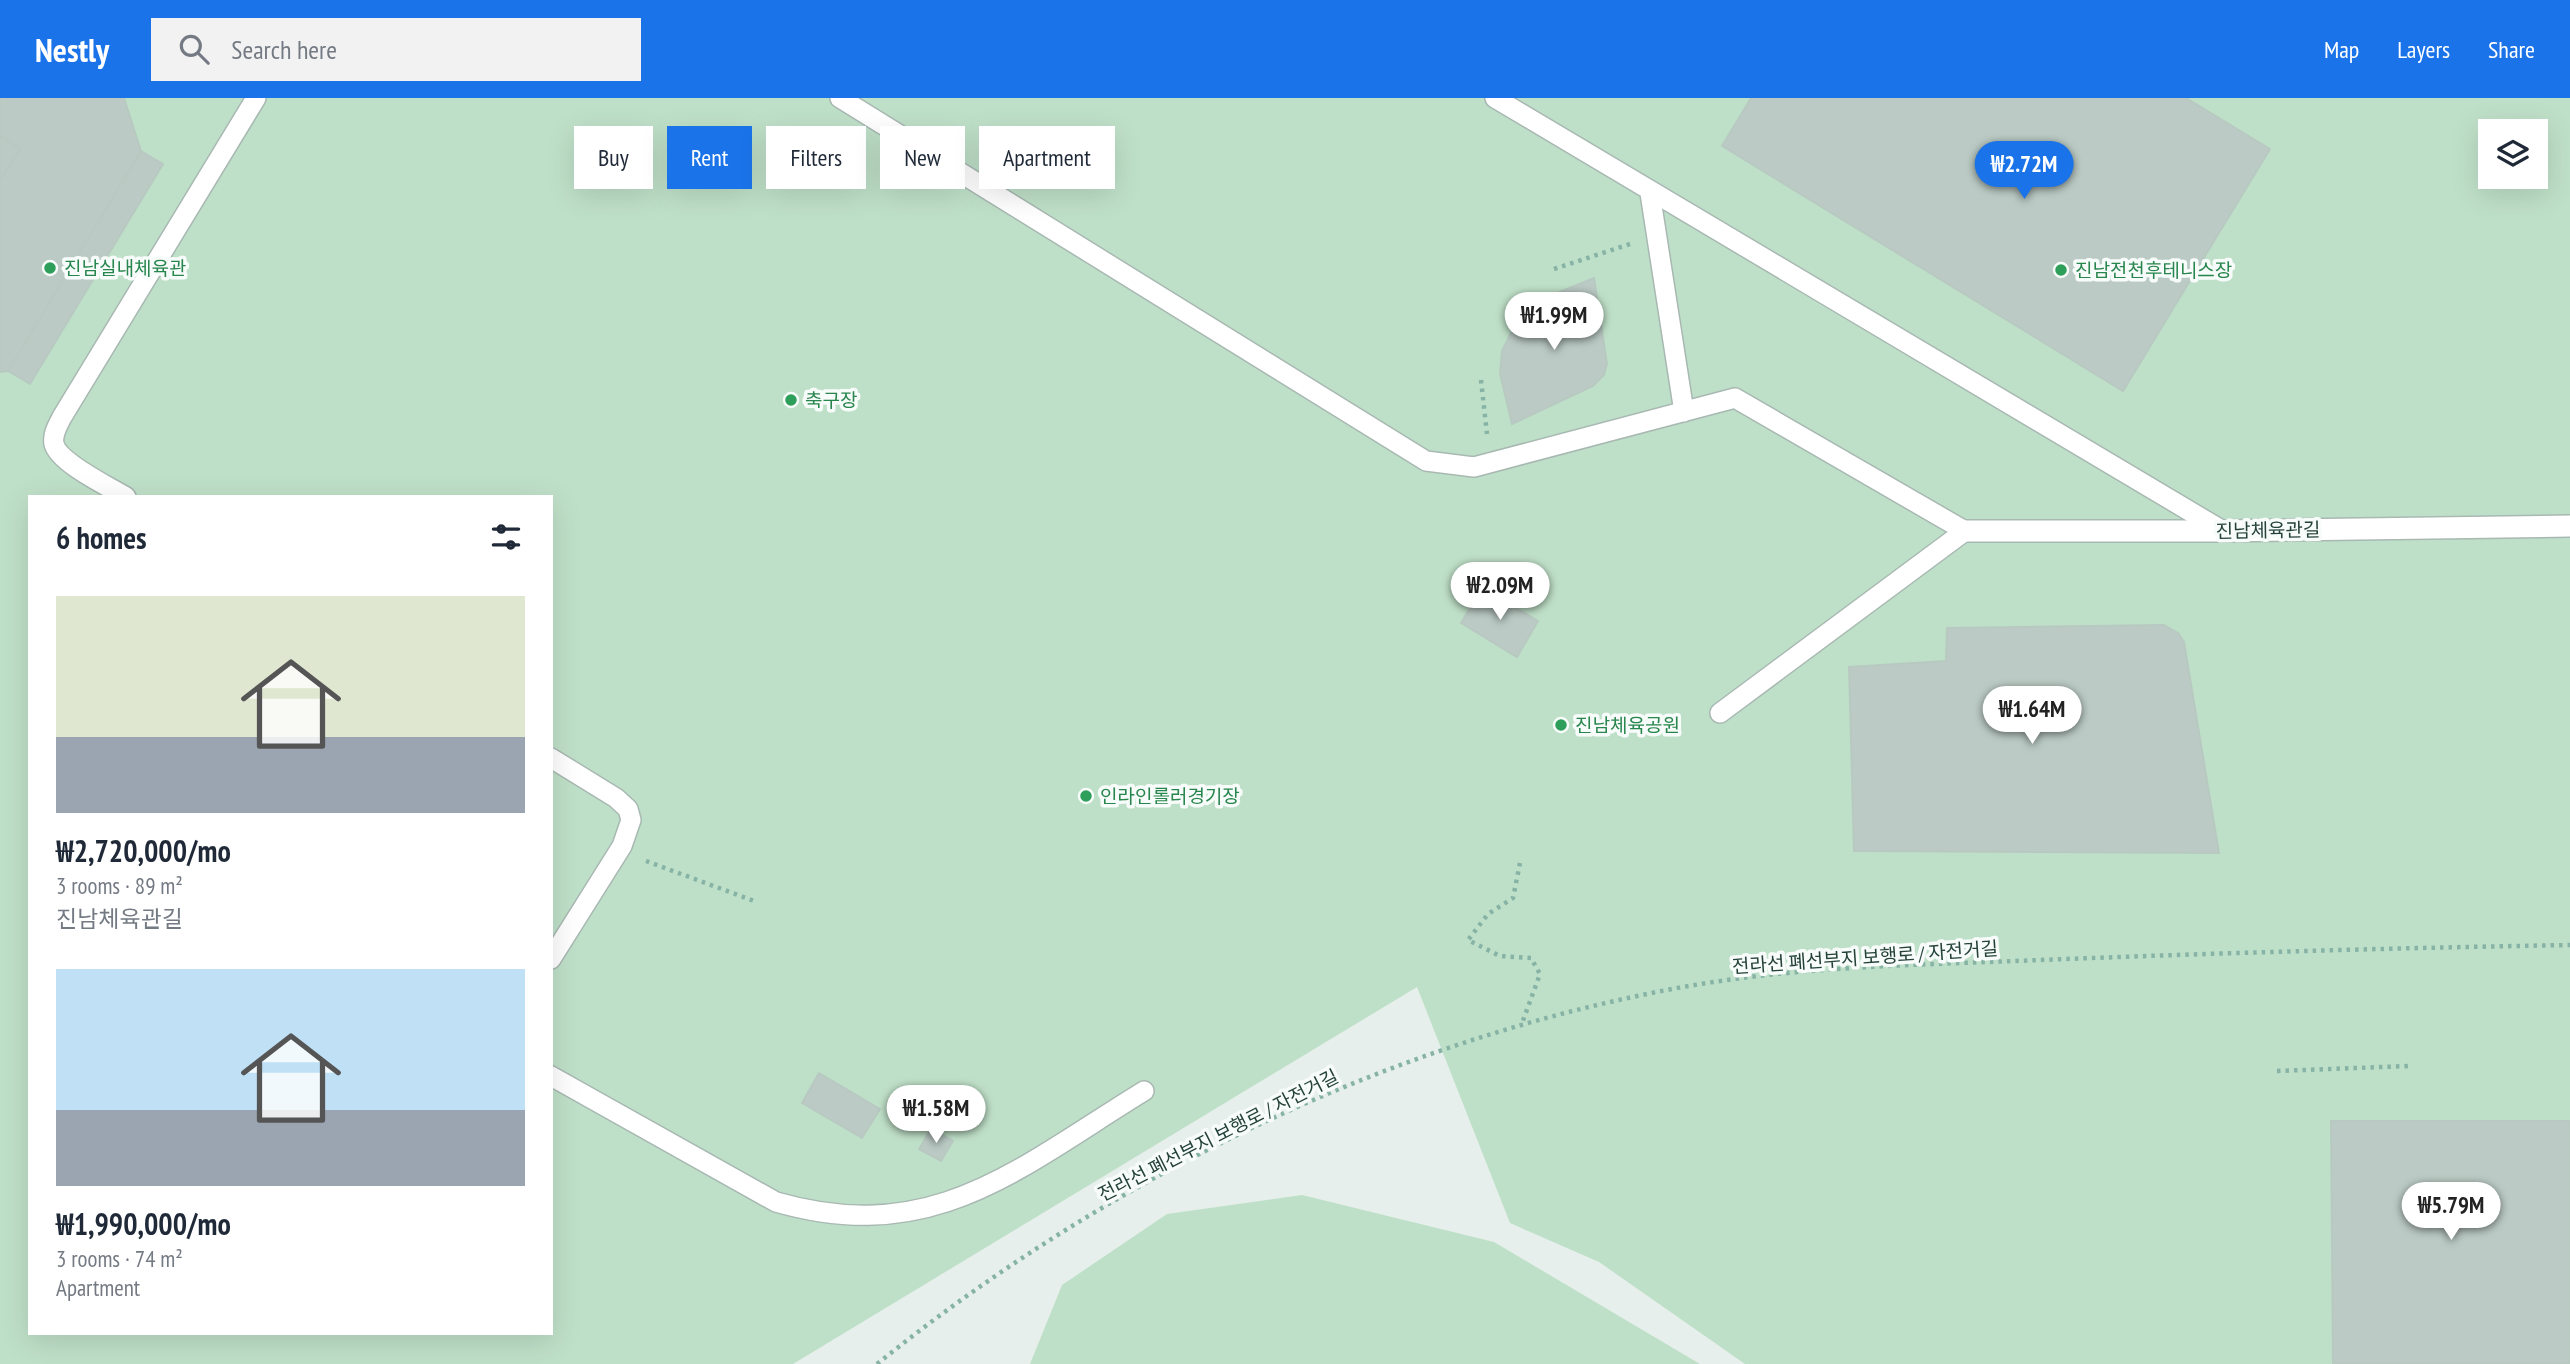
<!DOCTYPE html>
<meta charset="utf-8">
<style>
body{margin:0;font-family:"PT Sans Narrow","Noto Sans KR",sans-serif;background:#f2f2f3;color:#1f2937;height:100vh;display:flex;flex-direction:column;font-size:26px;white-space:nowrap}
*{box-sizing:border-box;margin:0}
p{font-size:23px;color:#747a83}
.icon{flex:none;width:38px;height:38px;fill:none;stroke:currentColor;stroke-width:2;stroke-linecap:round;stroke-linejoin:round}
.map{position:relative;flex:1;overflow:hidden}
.details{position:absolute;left:28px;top:397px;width:525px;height:840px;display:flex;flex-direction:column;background:#fff;border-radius:0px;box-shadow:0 7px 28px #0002}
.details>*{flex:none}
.guide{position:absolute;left:574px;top:28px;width:665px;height:63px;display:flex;gap:14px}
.tools{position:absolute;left:2478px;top:21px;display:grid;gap:14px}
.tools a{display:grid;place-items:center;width:70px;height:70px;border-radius:0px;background:#fff;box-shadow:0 7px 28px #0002;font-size:35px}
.price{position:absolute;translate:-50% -60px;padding:0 16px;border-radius:24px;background:#fff;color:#222;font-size:23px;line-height:46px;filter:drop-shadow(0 2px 4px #0008)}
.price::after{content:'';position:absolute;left:50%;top:42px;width:21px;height:16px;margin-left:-10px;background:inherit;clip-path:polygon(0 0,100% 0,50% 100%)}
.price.on{background:#1a73e8;color:#fff}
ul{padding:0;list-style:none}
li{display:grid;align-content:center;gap:14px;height:371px;padding:0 28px}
li span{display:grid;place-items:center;height:217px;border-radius:0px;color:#555}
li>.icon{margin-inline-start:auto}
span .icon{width:126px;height:126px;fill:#fffc;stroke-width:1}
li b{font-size:30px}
h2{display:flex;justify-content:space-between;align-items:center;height:84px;padding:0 28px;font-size:30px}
.pill{padding:0 24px;border-radius:0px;background:#fff;box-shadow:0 7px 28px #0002;font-size:24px;line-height:63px}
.pill.on{background:#1a73e8;color:#fff}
header{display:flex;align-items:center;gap:42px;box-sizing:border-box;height:98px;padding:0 35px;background:#1a73e8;color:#fff}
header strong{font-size:33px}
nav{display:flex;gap:38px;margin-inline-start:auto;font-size:24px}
.search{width:490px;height:63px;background:#f2f2f3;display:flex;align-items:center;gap:18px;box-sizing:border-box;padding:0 24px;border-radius:0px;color:#747a83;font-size:26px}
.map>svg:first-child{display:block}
.green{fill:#bfe0c8;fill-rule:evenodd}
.building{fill:#bbcac4;stroke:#b8c9c2;stroke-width:2}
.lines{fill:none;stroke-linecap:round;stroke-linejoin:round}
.service-casing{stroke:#a8b8b2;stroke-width:22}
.tertiary-casing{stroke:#a8b8b2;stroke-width:24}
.path{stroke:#86b3a5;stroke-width:4.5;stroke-dasharray:3.5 5;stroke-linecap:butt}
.service{stroke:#fff;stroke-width:19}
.tertiary{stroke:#fff;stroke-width:21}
.leisure-dot{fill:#2e9e5b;stroke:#f7fbf9;stroke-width:2.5}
.labels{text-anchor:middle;stroke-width:7;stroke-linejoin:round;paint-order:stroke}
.leisure-label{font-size:19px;fill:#27864d;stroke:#f7fbf9;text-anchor:start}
.street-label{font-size:19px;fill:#24423a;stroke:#f7fbf9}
</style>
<header>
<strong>Nestly</strong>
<div class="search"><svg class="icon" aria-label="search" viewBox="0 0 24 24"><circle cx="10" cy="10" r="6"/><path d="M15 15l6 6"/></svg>Search here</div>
<nav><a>Map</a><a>Layers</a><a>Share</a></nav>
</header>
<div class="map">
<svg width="2570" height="1266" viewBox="0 0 2570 1266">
<rect width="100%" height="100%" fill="#e6efeb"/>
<path class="green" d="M0,0H2570V1266H1745L1599,1164L1510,1125L1417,889L793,1266H0ZM2490,33H2536V79H2490ZM30,399H551V1236H30Z
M1302,1097L1494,1144L1700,1266H1030L1062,1187L1167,1116Z"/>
<path class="building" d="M0,0H124L141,53L163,66L30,286L8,273L0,274Z
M0,0H124L141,53L8,273L0,274Z
M1751,0H2186L2270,51L2123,293L1722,48Z
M0,38L20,51L0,83Z
M1594,180L1607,266L1604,277L1593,288L1512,326L1500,276L1502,253L1514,229L1532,208L1545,200Z
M1482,490L1538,523L1517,559L1461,525Z
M2164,527L2178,535L2184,544L2219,755L1854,753L1849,569L1946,563L1947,530Z
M819,975L880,1011L862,1040L802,1005Z
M2331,1023H2570V1266H2333Z
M931,1031L953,1043L941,1063L919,1051Z"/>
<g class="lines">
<defs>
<path id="service" d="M840,0L1426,363L1474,369L1735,300L1965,433L1720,615
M1495,0L2223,433
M1650,95L1684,314
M126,399C108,388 59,365 54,346C52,336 58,327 62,319L256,0
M551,660L616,700L628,711L631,722L622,748L551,861
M551,978L776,1104C933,1149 1017,1071 1144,993"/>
<path id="tertiary" d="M1965,433H2223L2570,428"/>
</defs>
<use href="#service" class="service-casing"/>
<use href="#tertiary" class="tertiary-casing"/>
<path class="path" d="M1554,171L1630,146
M1481,282L1487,336
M646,763L757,804
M1520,765L1513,800L1488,816L1468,842L1500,858L1531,860L1540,876L1521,928
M2277,973L2408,968
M877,1266C1108,1080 1390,942 1683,889C1800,868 1921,867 2040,862C2217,855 2393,850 2570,847"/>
<use href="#service" class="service"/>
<use href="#tertiary" class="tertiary"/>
</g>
<g class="leisure-dot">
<circle cx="50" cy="170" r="7"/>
<circle cx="2061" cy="172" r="7"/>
<circle cx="791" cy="302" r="7"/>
<circle cx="1561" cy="627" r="7"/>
<circle cx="1086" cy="698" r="7"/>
</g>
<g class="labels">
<g class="leisure-label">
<text x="64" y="177">진남실내체육관</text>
<text x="2075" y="179">진남전천후테니스장</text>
<text x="805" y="309">축구장</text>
<text x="1575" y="634">진남체육공원</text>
<text x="1100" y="705">인라인롤러경기장</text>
</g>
<g class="street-label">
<text transform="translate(2268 432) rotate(-1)" y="7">진남체육관길</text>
<text transform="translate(1865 859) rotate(-4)" y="7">전라선 폐선부지 보행로 / 자전거길</text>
<text transform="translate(1218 1037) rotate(-27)" y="7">전라선 폐선부지 보행로 / 자전거길</text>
</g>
</g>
</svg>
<div class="tools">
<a><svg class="icon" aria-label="layers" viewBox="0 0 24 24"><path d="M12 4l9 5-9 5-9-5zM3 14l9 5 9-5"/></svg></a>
</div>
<b class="price on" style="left:2024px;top:103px">₩2.72M</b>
<b class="price" style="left:1554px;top:254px">₩1.99M</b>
<b class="price" style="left:1500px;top:524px">₩2.09M</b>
<b class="price" style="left:2032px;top:648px">₩1.64M</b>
<b class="price" style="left:936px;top:1047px">₩1.58M</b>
<b class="price" style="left:2451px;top:1144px">₩5.79M</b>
<div class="guide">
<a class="pill">Buy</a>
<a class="pill on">Rent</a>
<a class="pill">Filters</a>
<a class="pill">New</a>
<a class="pill">Apartment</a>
</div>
<section class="details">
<h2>6 homes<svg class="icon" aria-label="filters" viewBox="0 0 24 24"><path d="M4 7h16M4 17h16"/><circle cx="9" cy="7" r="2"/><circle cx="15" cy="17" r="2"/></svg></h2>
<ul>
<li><span style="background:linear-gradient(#dfe7d0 65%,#9aa5b1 0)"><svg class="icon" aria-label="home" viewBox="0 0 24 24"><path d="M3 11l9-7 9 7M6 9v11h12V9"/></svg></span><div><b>₩2,720,000/mo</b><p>3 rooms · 89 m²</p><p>진남체육관길</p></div></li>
<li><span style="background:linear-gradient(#bfe0f5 65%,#9aa5b1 0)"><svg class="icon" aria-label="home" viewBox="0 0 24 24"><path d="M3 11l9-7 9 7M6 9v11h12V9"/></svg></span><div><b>₩1,990,000/mo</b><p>3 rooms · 74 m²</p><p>Apartment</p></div></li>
</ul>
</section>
</div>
